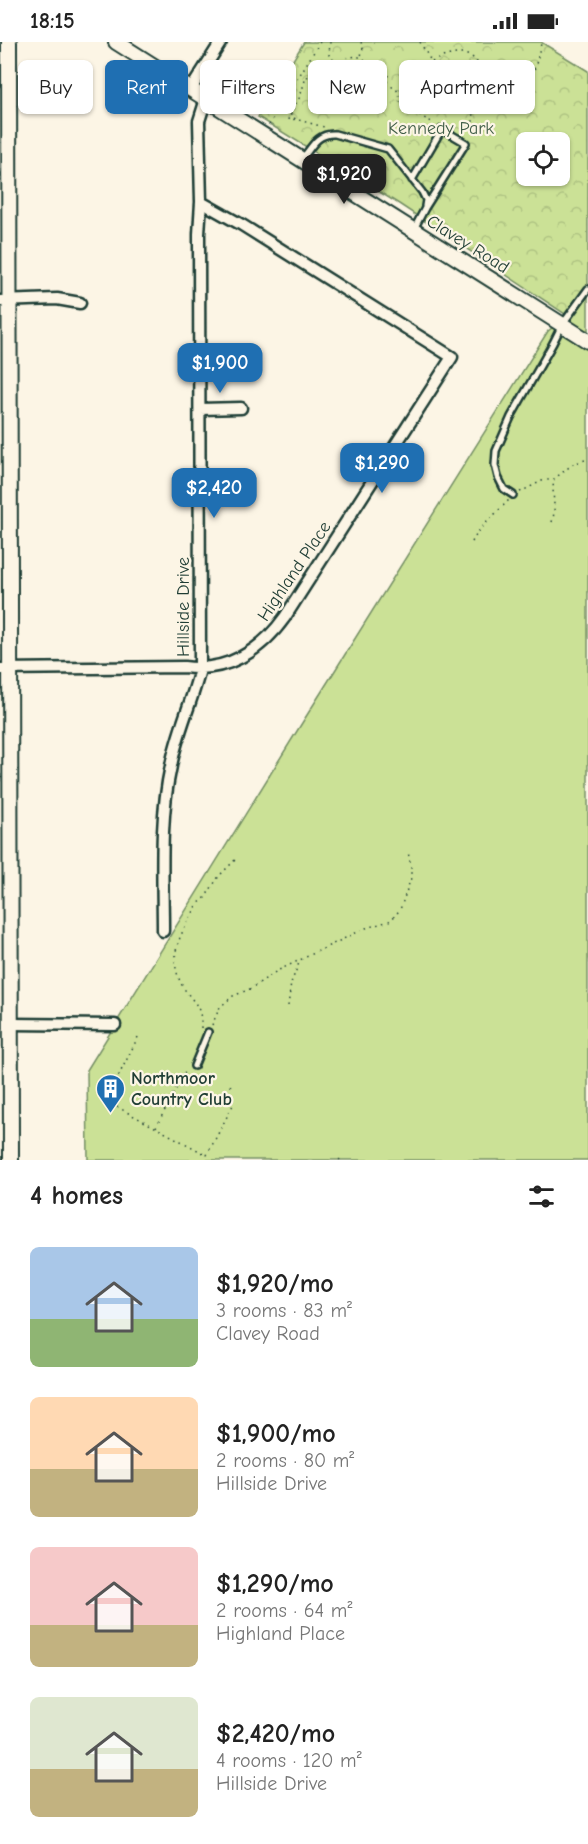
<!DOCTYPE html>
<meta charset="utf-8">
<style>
body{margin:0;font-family:"Comic Neue",sans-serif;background:#f2f2f2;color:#222;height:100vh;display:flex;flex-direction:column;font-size:22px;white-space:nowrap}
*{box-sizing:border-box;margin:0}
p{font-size:20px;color:#767676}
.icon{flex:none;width:33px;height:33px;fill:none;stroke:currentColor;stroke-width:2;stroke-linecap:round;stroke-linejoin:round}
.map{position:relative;height:1118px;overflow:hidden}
.panel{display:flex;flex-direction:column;background:#fff;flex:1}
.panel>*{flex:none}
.guide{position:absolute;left:18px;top:18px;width:552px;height:54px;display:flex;gap:12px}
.controls{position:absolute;left:516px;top:90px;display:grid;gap:12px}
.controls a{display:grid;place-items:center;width:54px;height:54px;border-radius:9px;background:#fff;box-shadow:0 2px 4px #0004;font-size:30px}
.price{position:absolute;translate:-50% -51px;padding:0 14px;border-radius:12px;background:#1f6fb2;color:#fff;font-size:20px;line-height:39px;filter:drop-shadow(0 2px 3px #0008)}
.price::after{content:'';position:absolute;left:50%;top:36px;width:18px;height:14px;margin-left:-9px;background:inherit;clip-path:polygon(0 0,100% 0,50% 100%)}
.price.active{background:#222;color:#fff}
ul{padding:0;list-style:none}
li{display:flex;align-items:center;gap:18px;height:150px;padding:0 30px}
li span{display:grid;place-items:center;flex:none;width:168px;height:120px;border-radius:9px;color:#555}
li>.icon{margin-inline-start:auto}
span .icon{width:72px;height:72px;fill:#fffc;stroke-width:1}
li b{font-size:26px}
h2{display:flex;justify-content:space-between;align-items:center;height:72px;padding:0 30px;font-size:26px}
.tag{padding:0 21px;border-radius:9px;background:#fff;box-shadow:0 2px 4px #0004;font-size:21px;line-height:54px}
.tag.active{background:#1f6fb2;color:#fff}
.status{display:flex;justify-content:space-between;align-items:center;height:42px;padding:0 30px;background:#fff;direction:ltr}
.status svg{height:16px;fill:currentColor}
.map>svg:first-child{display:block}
.green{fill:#cbe196;stroke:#758f65;stroke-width:1.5}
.forest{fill:url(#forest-crowns);stroke:#758f65;stroke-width:1.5;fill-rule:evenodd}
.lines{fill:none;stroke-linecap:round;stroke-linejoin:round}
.service-casing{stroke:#1f3d34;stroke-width:10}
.minor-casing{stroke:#1f3d34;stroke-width:15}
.secondary-casing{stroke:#1f3d34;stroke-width:18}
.path{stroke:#1f3d34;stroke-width:1.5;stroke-dasharray:1.5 4.5;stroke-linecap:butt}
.service{stroke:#fcf5e5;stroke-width:5}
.minor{stroke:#fcf5e5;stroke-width:10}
.secondary{stroke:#fcf5e5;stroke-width:14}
.labels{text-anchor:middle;stroke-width:4.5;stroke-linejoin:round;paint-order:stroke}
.park-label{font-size:18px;fill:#415e48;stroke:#fcf5e5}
.street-label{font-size:18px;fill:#1f3d34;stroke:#fcf5e5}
.poi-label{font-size:18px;font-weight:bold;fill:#1f3d34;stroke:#fcf5e5;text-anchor:start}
</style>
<div class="status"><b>18:15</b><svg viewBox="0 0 49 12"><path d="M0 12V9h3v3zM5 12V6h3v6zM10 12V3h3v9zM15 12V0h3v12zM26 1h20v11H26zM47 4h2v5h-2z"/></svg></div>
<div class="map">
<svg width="588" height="1118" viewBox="0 0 588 1118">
<defs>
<pattern id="forest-crowns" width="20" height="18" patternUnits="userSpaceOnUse" patternTransform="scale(1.5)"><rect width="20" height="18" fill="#cbe196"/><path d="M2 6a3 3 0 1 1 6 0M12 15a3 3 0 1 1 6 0" fill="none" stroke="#aec282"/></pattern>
</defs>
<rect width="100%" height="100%" fill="#fcf5e5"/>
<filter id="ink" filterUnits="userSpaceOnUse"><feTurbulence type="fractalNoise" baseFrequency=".0167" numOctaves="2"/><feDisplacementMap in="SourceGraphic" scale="12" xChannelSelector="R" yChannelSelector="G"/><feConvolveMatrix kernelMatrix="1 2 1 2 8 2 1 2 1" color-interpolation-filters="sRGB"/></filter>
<g filter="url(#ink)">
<path class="green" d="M588,243V1118H88L87,1028L302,681L548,289L568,274Z"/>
<path class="forest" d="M304,0H541L588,29V243L568,274L399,162L258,75ZM526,100H560V134H526Z"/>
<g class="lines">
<defs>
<path id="service" d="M303,116C312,104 318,91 335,92L388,107L422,150L426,158L425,164
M412,138L442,87L466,101L425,166L414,187
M513,453L504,447L498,435L495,423L496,409L511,375L553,301L562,283L588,247
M194,1024L208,990"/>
<path id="minor" d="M191,47L221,0
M0,259L57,257L80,261
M200,367L241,366
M0,627L184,625C226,631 261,609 285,575L452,315L242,183L201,160
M163,889C163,835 159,778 171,724C177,691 192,660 200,627L199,192L201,160L199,79L206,57
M11,982L115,983"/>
<path id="secondary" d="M9,0L11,1118
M116,0L588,299"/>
</defs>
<use href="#service" class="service-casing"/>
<use href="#minor" class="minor-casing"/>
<use href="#secondary" class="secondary-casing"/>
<path class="path" d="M330,0L329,13L347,33L346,35
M361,0L363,6L361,14
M420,0L440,35L442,46L444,52L450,57L472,58L473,79L471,84
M432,20C444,13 467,6 477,20C480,24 479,30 478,34C478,44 478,49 472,57
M338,24L346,16L357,14L386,28L388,32L387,41
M347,33C356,31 365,31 370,40C387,45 403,40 399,65
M399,48L406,41L408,38L405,32L406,30L412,29L414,32L413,36L408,38
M497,54C519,47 531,43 537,18C539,12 539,6 542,0
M473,58L491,57L497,54L480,26
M401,60C415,60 412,64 420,73C424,77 429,78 433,81
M291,73L294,64L300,55L306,35L312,34L344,40
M295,77L293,73H290L288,76L291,79L295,77L324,85
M269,83L320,0
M520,450L542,439L554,437L573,422L588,417
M552,480C557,465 551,452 554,438
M472,500L479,488L509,458
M288,964L291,941L299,921
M212,983L220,965L233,954L250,947L277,929L366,886L389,879L396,873L401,865L411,836V824L408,810
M201,986C202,963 194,962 183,945C165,913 182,890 198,862L205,856L219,834L237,816
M138,995L106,1059L207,1113L233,1063L226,1051L231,1043
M156,1085L186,1028
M339,1118L343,1115"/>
<use href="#service" class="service"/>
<use href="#minor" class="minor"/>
<use href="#secondary" class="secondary"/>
</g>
</g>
<defs>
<symbol id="building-pin" viewBox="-11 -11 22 30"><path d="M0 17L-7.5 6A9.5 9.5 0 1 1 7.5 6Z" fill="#1f6fb2" stroke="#fcf5e5"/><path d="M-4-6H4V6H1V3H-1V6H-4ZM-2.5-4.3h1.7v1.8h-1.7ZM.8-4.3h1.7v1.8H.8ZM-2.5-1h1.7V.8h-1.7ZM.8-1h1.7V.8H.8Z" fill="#fff"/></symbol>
</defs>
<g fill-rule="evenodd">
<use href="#building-pin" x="94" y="1030" width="33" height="45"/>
</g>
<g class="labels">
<g class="park-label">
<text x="441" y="92">Kennedy Park</text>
</g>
<g class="street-label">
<text transform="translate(468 202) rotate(32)" y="6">Clavey Road</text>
<text transform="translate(294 529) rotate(-56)" y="6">Highland Place</text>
<text transform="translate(183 565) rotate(-90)" y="6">Hillside Drive</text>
</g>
<g class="poi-label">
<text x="131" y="1042">Northmoor<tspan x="131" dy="21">Country Club</tspan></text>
</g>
</g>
</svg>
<div class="controls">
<a><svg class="icon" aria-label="locate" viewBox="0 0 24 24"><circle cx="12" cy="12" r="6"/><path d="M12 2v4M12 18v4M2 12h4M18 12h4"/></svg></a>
</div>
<b class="price active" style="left:344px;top:163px">$1,920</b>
<b class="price" style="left:220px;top:352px">$1,900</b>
<b class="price" style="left:382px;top:452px">$1,290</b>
<b class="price" style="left:214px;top:477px">$2,420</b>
<div class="guide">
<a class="tag">Buy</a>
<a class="tag active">Rent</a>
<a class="tag">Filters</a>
<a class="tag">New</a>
<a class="tag">Apartment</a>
</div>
</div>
<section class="panel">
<h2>4 homes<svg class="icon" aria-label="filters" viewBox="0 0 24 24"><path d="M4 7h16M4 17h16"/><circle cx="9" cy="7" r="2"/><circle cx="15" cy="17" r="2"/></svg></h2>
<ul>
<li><span style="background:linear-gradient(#a9c7e8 60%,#8fb573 0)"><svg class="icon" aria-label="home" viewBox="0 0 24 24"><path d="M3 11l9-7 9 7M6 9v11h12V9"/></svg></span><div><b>$1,920/mo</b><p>3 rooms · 83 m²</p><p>Clavey Road</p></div></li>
<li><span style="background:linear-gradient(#ffd9b3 60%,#c2b280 0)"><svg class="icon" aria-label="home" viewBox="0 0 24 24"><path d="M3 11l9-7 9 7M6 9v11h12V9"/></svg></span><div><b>$1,900/mo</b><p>2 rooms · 80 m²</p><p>Hillside Drive</p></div></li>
<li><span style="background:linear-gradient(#f6c9c9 65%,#c2b280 0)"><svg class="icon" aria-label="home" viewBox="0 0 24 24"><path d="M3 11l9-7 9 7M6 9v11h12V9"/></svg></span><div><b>$1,290/mo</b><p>2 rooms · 64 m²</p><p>Highland Place</p></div></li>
<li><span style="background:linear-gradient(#dfe7d0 60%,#c2b280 0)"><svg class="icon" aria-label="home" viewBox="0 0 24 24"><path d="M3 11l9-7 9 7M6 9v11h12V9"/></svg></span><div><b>$2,420/mo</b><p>4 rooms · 120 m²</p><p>Hillside Drive</p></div></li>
</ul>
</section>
